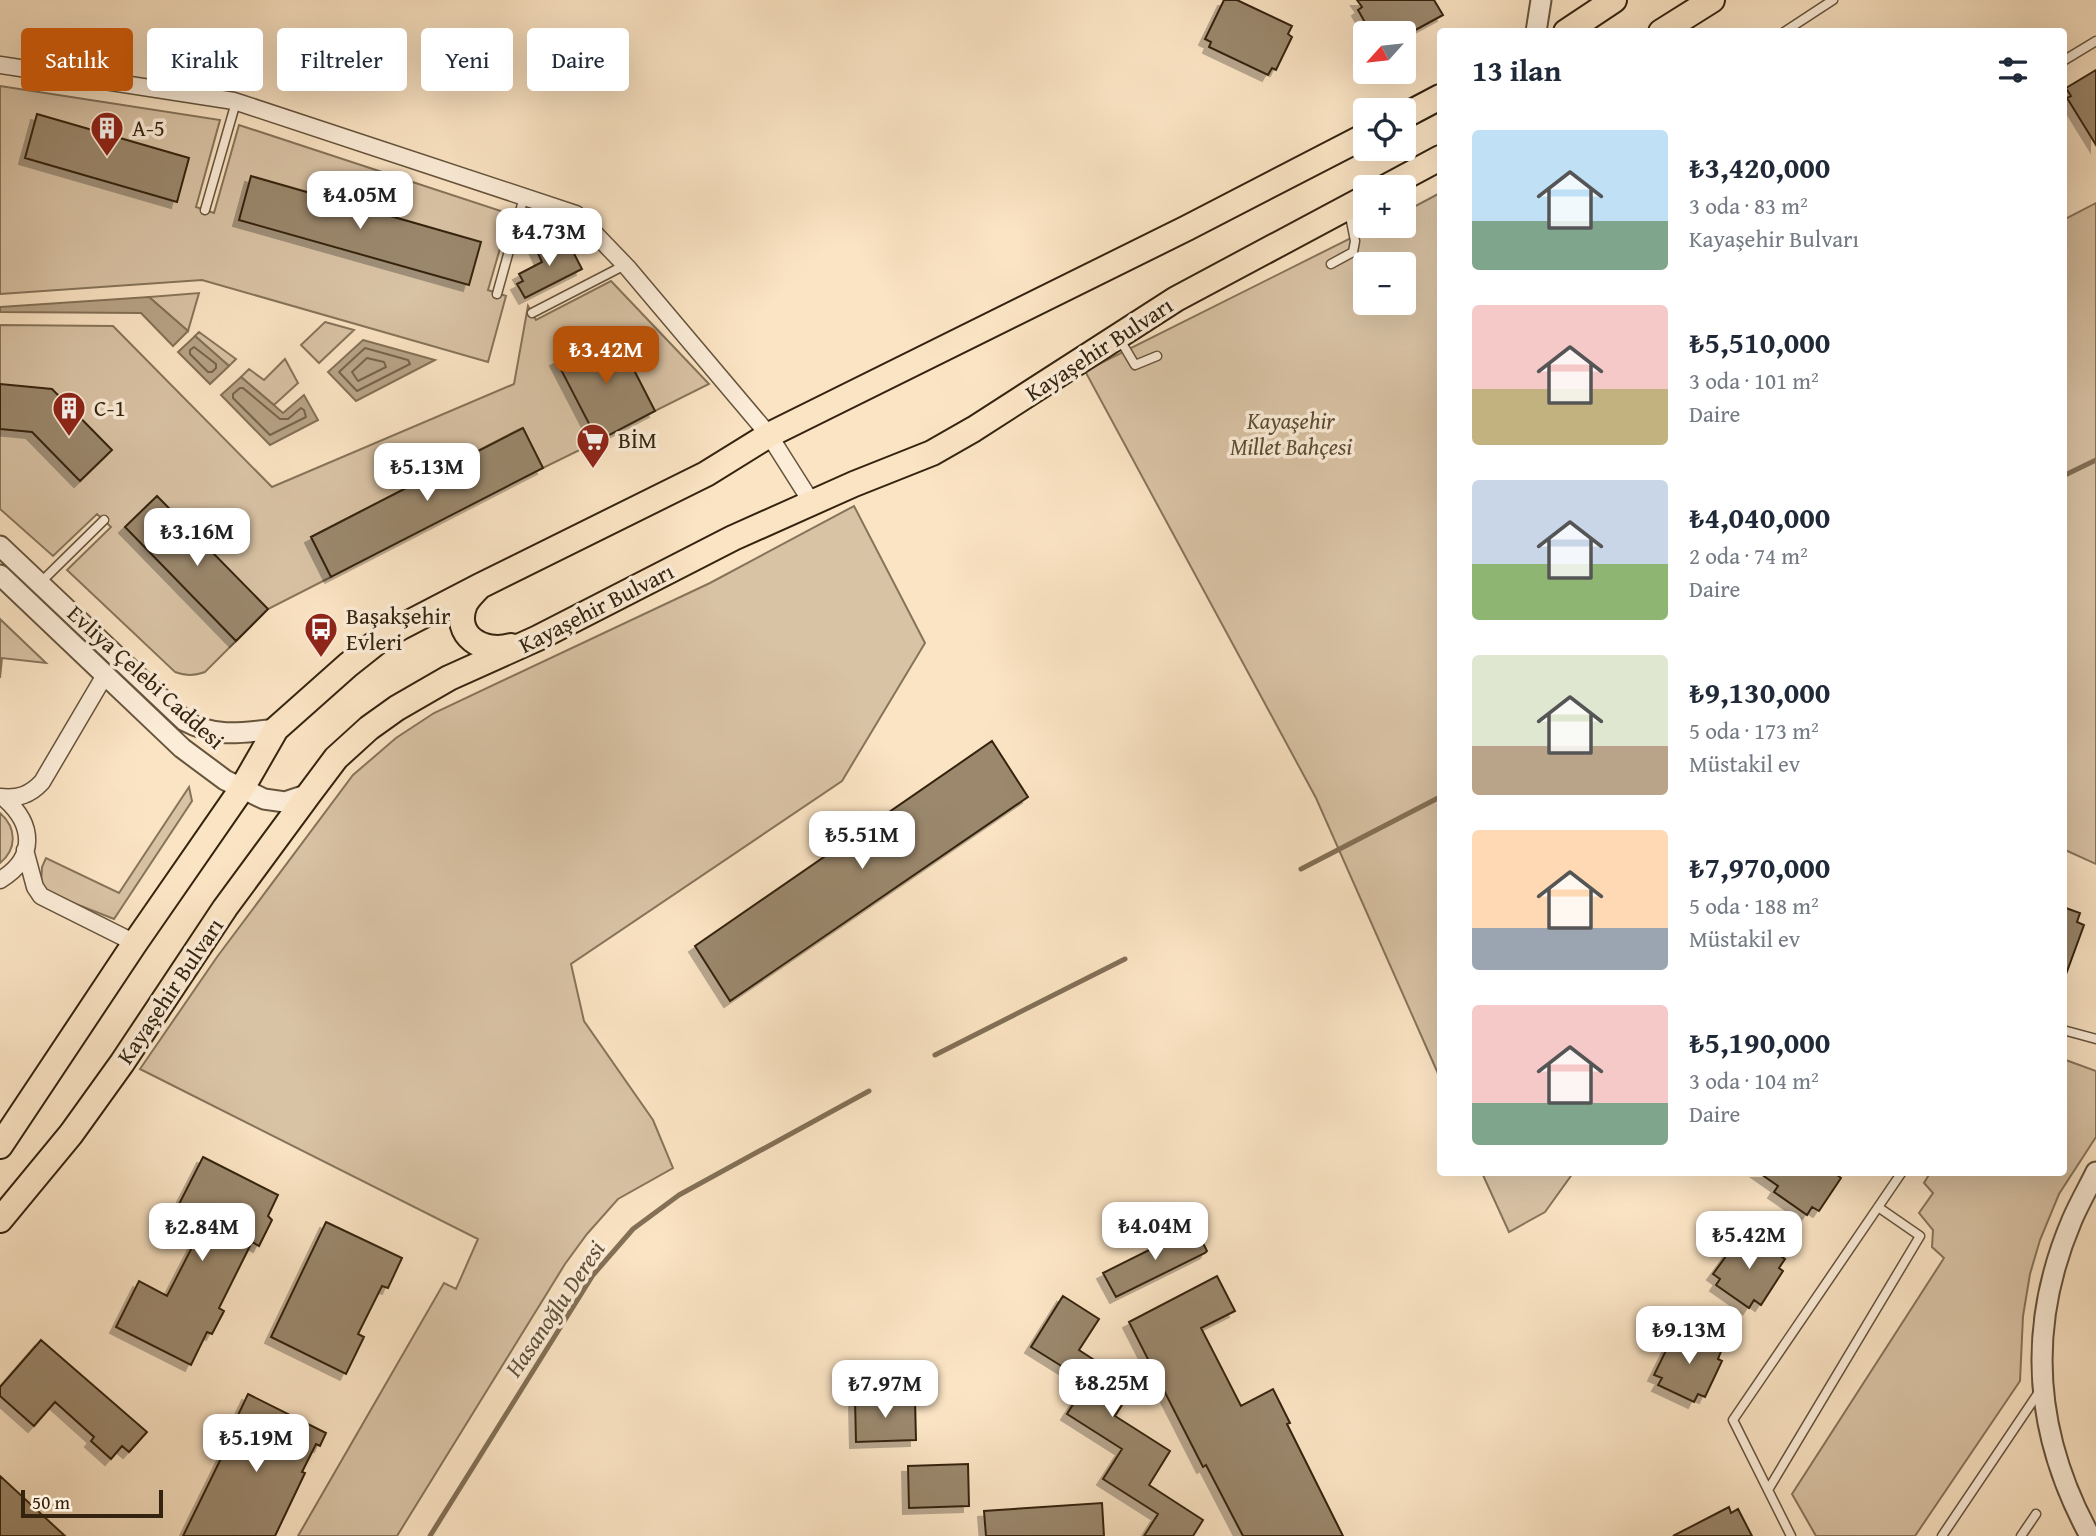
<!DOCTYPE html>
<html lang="tr">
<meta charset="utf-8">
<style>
body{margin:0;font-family:"Gentium Book Plus",serif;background:#f6f6f7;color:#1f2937;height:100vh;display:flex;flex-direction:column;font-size:26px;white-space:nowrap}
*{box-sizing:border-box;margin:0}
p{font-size:23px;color:#747a83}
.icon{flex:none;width:38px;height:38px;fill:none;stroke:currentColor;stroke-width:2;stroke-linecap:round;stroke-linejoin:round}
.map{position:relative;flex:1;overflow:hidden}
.details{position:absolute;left:1437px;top:28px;width:630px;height:1148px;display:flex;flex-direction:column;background:#fff;border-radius:7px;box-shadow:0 7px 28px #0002}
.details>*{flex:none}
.guide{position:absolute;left:21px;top:28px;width:665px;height:63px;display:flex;gap:14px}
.needle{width:46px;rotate:243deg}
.tools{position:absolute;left:1353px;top:21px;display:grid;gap:14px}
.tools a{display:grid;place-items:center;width:63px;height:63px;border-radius:7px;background:#fff;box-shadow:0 7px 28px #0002;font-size:35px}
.scale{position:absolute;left:21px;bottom:18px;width:142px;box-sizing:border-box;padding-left:7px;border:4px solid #34240f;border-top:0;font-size:19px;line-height:24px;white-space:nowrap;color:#34240f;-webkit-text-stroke:5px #fcedd9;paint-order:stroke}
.price{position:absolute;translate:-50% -60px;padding:0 16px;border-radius:14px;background:#fff;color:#222;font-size:23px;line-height:46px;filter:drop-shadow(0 2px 4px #0008)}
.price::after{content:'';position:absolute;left:50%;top:42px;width:21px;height:16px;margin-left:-10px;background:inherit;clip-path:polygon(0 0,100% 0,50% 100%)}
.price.current{background:#b45309;color:#fff}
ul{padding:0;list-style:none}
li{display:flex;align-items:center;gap:21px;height:175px;padding:0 35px}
li span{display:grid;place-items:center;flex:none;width:196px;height:140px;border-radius:7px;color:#555}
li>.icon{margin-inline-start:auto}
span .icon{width:84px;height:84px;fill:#fffc;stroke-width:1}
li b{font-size:30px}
h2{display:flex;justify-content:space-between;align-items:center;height:84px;padding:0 35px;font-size:30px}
.pill{padding:0 24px;border-radius:7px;background:#fff;box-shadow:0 7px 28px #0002;font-size:24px;line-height:63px}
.pill.current{background:#b45309;color:#fff}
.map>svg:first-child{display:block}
.green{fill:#d9c3a5;stroke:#86745a;stroke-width:2;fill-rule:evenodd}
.water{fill:#b7a386;stroke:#837056;stroke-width:2}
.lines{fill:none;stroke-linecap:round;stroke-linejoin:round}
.shore{stroke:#76644a;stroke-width:2}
.stream{stroke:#837056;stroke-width:5}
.building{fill:#9b886d;stroke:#34240f;stroke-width:2;filter:url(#shadow)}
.service-casing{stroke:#66543c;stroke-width:11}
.minor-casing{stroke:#66543c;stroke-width:19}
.tertiary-casing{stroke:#66543c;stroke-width:23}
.primary-casing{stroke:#34240f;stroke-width:28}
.service{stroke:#fcedd9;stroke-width:8}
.minor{stroke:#fcedd9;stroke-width:16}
.tertiary{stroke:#fcedd9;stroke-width:19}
.primary{stroke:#fbe4c4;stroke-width:24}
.labels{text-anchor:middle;stroke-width:7;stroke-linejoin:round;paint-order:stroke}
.poi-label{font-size:23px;fill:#34240f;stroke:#fcedd9;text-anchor:start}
.street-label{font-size:23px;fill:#34240f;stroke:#fcedd9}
.park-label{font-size:23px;font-style:italic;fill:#5d4c34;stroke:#fcedd9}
.water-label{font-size:24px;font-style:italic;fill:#625039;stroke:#fcedd9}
</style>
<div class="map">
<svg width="2096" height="1536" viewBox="0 0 2096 1536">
<defs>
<filter id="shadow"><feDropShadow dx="-6" dy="6" stdDeviation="0" flood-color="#0004"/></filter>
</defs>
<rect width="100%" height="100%" fill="#fbe4c4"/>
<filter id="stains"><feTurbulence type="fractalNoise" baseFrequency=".00286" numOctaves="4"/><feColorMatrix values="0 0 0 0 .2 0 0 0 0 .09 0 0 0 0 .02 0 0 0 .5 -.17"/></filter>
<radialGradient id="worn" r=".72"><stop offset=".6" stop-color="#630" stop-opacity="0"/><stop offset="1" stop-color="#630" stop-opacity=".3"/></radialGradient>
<path class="green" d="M0,86L220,120L196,207L214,213L239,125L510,214L488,290L506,296L488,362L202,280L0,294Z
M1440,193V1078L1316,798L1085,371L1375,226H1404V212ZM1365,264H1404V303H1365Z
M2096,203V864L2063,849V220Z
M611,281L709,384L655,411L613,331L557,360L598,441L543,468L522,428L311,537L331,577L268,609L205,672C194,676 186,676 175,672L67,570L111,527L97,514L53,556L0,509V325L113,326L272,487L514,384L528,306L536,320Z
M199,293L188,331L149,297Z
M325,322L354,330L319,363L301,345Z
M199,332L236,359L229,366L195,336Z
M285,359L298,383L274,405L241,377L249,369L264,380Z
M854,506L925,643L842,781L571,964L584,1021L653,1120L673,1168L618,1199L587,1234L565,1264L397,1536H298L444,1283L456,1289L478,1239L140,1069L217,957L353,775L396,738L434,713L710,583Z
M0,619L46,663L2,658L0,678Z
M189,787L192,801L114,919L53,895L41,885L42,867L46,858L119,893Z
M0,813C17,828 17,849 0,863Z
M2063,1059L2096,1071V1137L2059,1194L2040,1240L2030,1274L2023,1316L2020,1381L1915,1536H1816L1792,1494L1944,1258L1932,1247L1933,1230L1919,1213L1933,1193L1924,1183L1930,1173L2063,1172Z
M1482,1173H1573L1545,1212L1509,1232Z"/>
<path class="water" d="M149,297L188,331L173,346L141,313L0,312V307Z
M195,336L229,366L210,384L178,352Z
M363,340L435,360L356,401L328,372Z
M241,377L283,413L304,395L318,420L270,445L221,395Z"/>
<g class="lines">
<path class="shore" d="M194,347L216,364V368L212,372H208L190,354V350Z
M365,348L408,360L410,364L357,391L339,372Z
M367,358L384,362L386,367L358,381L352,372Z
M240,388H243L280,419H288L301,408L304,410L306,417L270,435L233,398V394Z"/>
<path class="stream" d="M2063,476L2096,460
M1301,869L1440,797
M935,1055L1125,959
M430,1536L593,1275L633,1229L679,1195L869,1091"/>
</g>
<path class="building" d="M1224,0H1237L1292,26L1288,34L1292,37L1276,70L1272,68L1268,75L1209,47L1211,42L1205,39Z
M1357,0H1434L1443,15L1410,33H1371L1358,10L1362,7Z
M2096,70V145L2067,98L2071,96L2066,88Z
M37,114L189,158L177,202L25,158Z
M251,176L481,242L469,285L239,220Z
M549,240L553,248L567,240L582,269L525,298L517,284L523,281L519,274L542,262L535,247Z
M614,331L655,411L598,441L556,360Z
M0,384L52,389L112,450L80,481L32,432L0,429Z
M523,428L543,468L331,577L311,537Z
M157,496L268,609L236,641L125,527Z
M992,741L1028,797L730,1001L695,946Z
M2063,907L2080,913L2077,922L2084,925L2065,977Z
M203,1157L278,1195L268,1216L272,1220L259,1246L252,1242L219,1308L224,1311L212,1334L207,1332L191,1365L116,1327L139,1281L167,1296L205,1222L177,1208Z
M1758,1172H1833L1841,1178L1819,1211L1812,1207L1807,1215L1774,1192L1778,1186Z
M326,1222L402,1258L388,1288L382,1286L358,1334L364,1337L346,1374L271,1337Z
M1195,1227L1207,1251L1205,1253L1116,1297L1103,1273Z
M1749,1235L1785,1259L1779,1268L1783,1271L1761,1305L1754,1300L1749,1308L1716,1285L1720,1279L1713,1274L1740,1237L1745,1241Z
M1217,1276L1235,1311L1201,1328L1241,1406L1273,1389L1290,1423L1287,1424L1343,1536H1243L1206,1465L1203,1467L1129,1322Z
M1063,1296L1099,1319L1079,1350L1134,1386L1115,1416L1170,1451L1149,1485L1203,1520L1193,1536H1144L1158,1514L1103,1479L1122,1449L1067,1414L1087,1382L1031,1347Z
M1683,1330L1722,1349L1718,1359L1722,1361L1705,1397L1698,1394L1694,1402L1658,1385L1662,1378L1654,1375L1674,1334L1680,1337Z
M41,1340L147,1432L129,1452L122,1446L111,1459L91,1441L94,1437L55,1402L34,1426L0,1396V1387Z
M248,1394L326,1433L320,1446L316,1444L302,1472L305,1473L275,1536H183L233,1434L230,1432Z
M915,1399L916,1440L856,1442L855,1400Z
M968,1464L969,1506L909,1508L908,1466Z
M0,1476L65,1536H0Z
M1102,1503L1104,1536H986L984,1511Z
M1729,1507L1731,1513L1738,1509L1752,1536H1673Z"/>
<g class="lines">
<defs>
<path id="service" d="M1784,32L1833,0
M2063,61L2096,41
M205,210L236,102
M1331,264L1353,252L1355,241L1349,211
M497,294L524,197
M532,313L625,265
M1119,338L1135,365L1157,356
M39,584L104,520
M2063,1030L2096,1039
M1768,1490L1920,1236L1878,1207
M1791,1536L1733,1420L1902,1172
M1942,1536L2041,1389
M2021,1536L2036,1514"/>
<path id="minor" d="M0,65L234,101L576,214L627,267L769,435L812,503
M0,797C18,799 30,795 42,782L105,675
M25,850L35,887L41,896L135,943
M0,880C37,858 34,824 4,798"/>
<path id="tertiary" d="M1536,32L1541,0
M0,546L185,721C216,738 242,733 276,729
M0,575L182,748L225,780L264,799L285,802L309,794
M2090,1536C2034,1434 2026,1328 2072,1220C2079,1204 2088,1188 2096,1172"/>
<path id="primary" d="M1566,32L1614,0
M1661,32L1712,0
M1404,116L1440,97
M1386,187L1440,158
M480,586C475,591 468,598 465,604C452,636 483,654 511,646
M0,1146L135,943L241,790L276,729L348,665L377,642L401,627L480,586L706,474L769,435L1187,228L1365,136
M0,1220L71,1134L122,1063L225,908L309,794L336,758L369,728L397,708L449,678L538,638L733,538L854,484L932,453L974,429L1176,299L1365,198"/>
</defs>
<use href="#service" class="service-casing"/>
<use href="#minor" class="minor-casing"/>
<use href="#tertiary" class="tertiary-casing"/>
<use href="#primary" class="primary-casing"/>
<use href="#service" class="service"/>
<use href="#minor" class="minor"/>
<use href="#tertiary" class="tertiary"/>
<use href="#primary" class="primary"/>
</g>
<defs>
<symbol id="building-pin" viewBox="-11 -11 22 30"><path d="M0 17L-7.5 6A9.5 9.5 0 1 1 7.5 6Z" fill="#8f2418" stroke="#fcedd9"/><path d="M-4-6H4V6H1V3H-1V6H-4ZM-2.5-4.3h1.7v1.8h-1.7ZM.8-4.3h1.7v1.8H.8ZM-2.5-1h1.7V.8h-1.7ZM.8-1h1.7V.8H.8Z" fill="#fff"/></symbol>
<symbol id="supermarket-pin" viewBox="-11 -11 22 30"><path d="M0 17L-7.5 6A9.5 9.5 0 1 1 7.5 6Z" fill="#8f2418" stroke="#fcedd9"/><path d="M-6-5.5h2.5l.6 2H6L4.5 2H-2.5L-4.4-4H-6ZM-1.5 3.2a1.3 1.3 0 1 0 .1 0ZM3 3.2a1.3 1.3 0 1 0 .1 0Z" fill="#fff"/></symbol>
<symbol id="bus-pin" viewBox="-11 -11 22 30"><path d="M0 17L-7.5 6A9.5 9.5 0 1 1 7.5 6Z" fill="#8f2418" stroke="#fcedd9"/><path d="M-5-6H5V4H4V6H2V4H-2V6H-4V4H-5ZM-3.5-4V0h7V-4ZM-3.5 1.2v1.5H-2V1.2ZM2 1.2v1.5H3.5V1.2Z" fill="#fff"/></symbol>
</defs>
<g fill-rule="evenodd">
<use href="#building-pin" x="88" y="109" width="38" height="52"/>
<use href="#building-pin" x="50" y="389" width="38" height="52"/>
<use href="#supermarket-pin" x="574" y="421" width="38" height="52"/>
<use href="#bus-pin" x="302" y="610" width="38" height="52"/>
</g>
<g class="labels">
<g class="poi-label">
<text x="132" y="136">A-5</text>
<text x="94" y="416">C-1</text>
<text x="618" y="448">BİM</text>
<text x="346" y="624">Başakşehir<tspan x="346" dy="26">Evleri</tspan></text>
</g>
<g class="street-label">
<text transform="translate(1099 349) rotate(-33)" y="8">Kayaşehir Bulvarı</text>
<text transform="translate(596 608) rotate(-27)" y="8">Kayaşehir Bulvarı</text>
<text transform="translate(146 677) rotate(42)" y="8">Evliya Çelebi Caddesi</text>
<text transform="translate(170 991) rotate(-56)" y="8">Kayaşehir Bulvarı</text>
</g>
<g class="park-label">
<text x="1291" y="429">Kayaşehir<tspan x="1291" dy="26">Millet Bahçesi</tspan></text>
</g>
<g class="water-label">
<text transform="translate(555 1309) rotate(-56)" y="8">Hasanoğlu Deresi</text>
</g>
</g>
<rect width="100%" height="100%" filter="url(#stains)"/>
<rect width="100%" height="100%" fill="url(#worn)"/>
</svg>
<div class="tools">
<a><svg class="needle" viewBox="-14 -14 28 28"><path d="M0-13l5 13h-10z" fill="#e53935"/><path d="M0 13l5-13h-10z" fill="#747a83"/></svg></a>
<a><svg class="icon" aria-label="locate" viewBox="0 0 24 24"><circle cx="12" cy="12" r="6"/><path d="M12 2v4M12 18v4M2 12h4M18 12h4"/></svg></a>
<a>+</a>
<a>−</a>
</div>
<div class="scale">50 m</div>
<b class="price" style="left:360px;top:231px">₺4.05M</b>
<b class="price" style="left:549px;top:268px">₺4.73M</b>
<b class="price current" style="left:606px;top:386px">₺3.42M</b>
<b class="price" style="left:427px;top:503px">₺5.13M</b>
<b class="price" style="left:197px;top:568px">₺3.16M</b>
<b class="price" style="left:862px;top:871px">₺5.51M</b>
<b class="price" style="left:1155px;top:1262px">₺4.04M</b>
<b class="price" style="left:202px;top:1263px">₺2.84M</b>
<b class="price" style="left:1749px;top:1271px">₺5.42M</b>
<b class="price" style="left:1689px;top:1366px">₺9.13M</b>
<b class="price" style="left:1112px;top:1419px">₺8.25M</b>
<b class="price" style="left:885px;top:1420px">₺7.97M</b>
<b class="price" style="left:256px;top:1474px">₺5.19M</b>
<div class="guide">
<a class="pill current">Satılık</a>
<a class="pill">Kiralık</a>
<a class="pill">Filtreler</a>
<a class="pill">Yeni</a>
<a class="pill">Daire</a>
</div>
<section class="details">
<h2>13 ilan<svg class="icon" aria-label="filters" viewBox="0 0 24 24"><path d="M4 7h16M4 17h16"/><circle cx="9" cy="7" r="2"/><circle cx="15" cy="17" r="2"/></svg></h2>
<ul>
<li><span style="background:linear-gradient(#bfe0f5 65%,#7fa58c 0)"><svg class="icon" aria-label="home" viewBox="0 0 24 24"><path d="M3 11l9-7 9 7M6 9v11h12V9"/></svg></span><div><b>₺3,420,000</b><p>3 oda · 83 m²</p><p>Kayaşehir Bulvarı</p></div></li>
<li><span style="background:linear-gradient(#f6c9c9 60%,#c2b280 0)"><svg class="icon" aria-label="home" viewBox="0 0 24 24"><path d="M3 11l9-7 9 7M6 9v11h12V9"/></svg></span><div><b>₺5,510,000</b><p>3 oda · 101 m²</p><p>Daire</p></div></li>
<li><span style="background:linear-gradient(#c9d6e8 60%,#8fb573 0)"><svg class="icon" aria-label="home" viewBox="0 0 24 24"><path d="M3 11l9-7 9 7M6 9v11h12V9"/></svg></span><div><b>₺4,040,000</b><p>2 oda · 74 m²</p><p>Daire</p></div></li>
<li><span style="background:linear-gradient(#dfe7d0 65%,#b9a48a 0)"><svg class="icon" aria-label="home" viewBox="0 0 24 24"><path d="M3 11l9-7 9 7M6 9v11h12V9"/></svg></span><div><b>₺9,130,000</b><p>5 oda · 173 m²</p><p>Müstakil ev</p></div></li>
<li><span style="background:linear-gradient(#ffd9b3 70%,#9aa5b1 0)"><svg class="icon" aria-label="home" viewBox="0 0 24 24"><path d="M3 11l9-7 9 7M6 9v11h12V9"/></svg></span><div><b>₺7,970,000</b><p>5 oda · 188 m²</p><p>Müstakil ev</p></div></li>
<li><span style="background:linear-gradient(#f6c9c9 70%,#7fa58c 0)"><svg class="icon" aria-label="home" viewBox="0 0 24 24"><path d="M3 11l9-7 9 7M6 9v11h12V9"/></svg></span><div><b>₺5,190,000</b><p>3 oda · 104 m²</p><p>Daire</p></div></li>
</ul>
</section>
</div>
